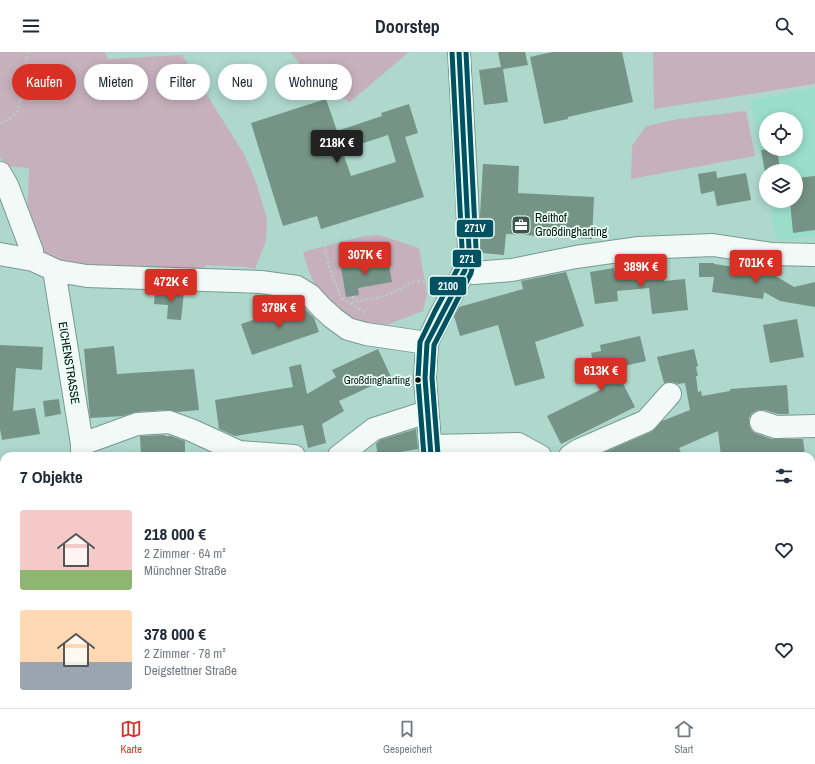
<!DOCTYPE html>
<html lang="de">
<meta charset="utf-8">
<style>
body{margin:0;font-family:"Archivo Narrow",sans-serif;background:#f6f6f7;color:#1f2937;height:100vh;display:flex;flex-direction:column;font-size:15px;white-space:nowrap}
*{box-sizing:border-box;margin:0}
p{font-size:13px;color:#747a83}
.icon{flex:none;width:22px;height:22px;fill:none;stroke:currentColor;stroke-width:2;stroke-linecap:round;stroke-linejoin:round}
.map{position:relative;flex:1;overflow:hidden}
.panel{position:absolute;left:0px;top:400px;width:815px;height:256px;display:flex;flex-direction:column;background:#fff;border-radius:12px 12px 0 0;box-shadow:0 2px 10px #0003}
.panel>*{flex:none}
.top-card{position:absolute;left:12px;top:12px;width:400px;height:36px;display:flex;gap:8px}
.controls{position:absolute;left:759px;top:60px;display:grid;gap:8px}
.controls a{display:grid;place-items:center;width:44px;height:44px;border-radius:50%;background:#fff;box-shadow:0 2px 10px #0003;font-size:20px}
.price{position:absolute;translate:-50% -34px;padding:0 9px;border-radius:4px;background:#d93025;color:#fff;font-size:13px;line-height:26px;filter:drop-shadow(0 1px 2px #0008)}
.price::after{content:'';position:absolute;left:50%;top:24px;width:12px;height:9px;margin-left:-6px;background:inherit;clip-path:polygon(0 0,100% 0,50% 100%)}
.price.selected{background:#222;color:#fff}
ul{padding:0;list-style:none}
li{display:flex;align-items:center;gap:12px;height:100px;padding:0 20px}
li span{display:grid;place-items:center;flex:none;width:112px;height:80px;border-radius:4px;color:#555}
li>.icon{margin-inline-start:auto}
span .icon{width:48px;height:48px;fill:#fffc;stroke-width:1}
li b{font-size:17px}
h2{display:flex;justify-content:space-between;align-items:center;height:48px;padding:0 20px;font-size:17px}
.tag{padding:0 14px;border-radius:18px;background:#fff;box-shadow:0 2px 10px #0003;font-size:14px;line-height:36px}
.tag.selected{background:#d93025;color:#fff}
header{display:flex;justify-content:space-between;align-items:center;height:52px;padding:0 20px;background:#fff;font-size:18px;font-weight:800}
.dock{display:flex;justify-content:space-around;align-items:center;height:56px;border-top:1px solid #e0e1e3;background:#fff;font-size:11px;color:#747a83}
.dock a{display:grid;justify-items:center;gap:2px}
.dock .selected{color:#d93025}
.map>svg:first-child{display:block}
.built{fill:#9adeca;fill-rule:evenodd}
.green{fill:#c6b0bc}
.building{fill:#759386;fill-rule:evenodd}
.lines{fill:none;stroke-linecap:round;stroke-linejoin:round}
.minor-casing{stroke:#789a91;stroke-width:24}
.path{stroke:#bcc8c4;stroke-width:2.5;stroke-dasharray:3 2;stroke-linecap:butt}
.minor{stroke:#f3f9f7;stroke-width:22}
.bus-1-casing{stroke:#e9fff7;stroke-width:8}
.bus-2-casing{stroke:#e9fff7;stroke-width:8}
.bus-3-casing{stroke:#e9fff7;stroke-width:8}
.bus-1{stroke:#005262;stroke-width:5}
.bus-2{stroke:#005262;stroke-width:5}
.bus-3{stroke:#005262;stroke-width:5}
.bus-dot{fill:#00100a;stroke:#e9fff7;stroke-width:1.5}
.labels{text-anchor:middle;stroke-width:3.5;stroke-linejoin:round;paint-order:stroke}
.bus-label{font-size:11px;fill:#00100a;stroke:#e9fff7;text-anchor:end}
.poi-label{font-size:12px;fill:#00100a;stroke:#e9fff7;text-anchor:start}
.street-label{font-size:12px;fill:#00100a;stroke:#e9fff7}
.line-badge{stroke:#e9fff7;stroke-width:1.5}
.badge-label{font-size:11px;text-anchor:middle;font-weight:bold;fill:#fff}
</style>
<header><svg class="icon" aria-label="menu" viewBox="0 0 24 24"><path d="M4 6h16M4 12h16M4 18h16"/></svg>Doorstep<svg class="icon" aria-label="search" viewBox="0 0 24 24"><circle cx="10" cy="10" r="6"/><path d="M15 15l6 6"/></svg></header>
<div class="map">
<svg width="815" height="656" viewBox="0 0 815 656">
<rect width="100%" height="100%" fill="#aed8cc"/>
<path class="built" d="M815,36V185L776,188L769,149H796V119H766V132L751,48ZM766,67H796V97H766Z"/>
<path class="green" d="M0,0H105L108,7L182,3L244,102L257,133L267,167L266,189L255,217L246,215L205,213L204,223L85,217L47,206L34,187L27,168L29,116L5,114L0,104Z
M290,0H409L350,50L314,29Z
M653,0H815V32L654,57Z
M746,59L755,104L631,127L632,94L646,74L678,67Z
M379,183L419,196L427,242L423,259L384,274L347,268L319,243L308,217L303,200L364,184Z"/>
<path class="building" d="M498,0H525L528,13L503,17L508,50L484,53L479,18L501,15Z
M552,0H622L633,50L568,65V67L544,72L530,5Z
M326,47L337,79L382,64L381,61L409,52L418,81L405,85L424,145L321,177L317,164L283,174L251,71ZM388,83L396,110L351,124L342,98Z
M769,97H777L780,118L766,119L765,120L761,98Z
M483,112L519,114L518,141L594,145L592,187L506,182L504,203L481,201L480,163Z
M716,119L717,126L746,121L751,148L717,154L714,139L701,142L698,122Z
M815,124V178L793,181L790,149H796V126Z
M388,207L392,230L358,236L359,243L346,245L341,215Z
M699,211H714V212L769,220L794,235L815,230V255L780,249L764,240L763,247L712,240L714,225H699Z
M663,214L664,229L685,227L688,258L652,262L649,236L617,239L618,249L595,252L590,220L614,216V219Z
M566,220L584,274L535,290L545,326L515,334L498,273L460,284L454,264L459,255L523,237L521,229Z
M155,239L184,240L181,268L167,267L168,253L154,252Z
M300,252L314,266L319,280L252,303L241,272Z
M797,267L804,305L770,311L763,273Z
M640,284L646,309L615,316L635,355L561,392L547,364L600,338L591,301L601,299L600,293Z
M0,293L43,295L42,318L16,316L13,359L35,356L40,382L2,388L0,377Z
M114,294L117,322L194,317L199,358L178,360L168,358L136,360L123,364L90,366L84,297Z
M378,297L391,325L339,349L344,359L322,372L326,391L308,396L303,373L235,384L219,377L215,348L293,335L289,315L301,312L307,342L336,325L332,318Z
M694,297L698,314L696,315L698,324H696L698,340L701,339L702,344L730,339V337L787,333L789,362H778L765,358H758L752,361L749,366V373L752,379L757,382L772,387H803L805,404H721L718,379L679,396L683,404H606L605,400L651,380L662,369L690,358L685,331L678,332L672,330L664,331L657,305Z
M59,347L61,362L45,365L43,349Z
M416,377L418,397L378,404L376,392L380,388Z
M165,383V384H171L185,389V401L141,403L140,384Z"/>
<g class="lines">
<defs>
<path id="minor" d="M0,121L7,133L32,199L33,208
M0,202L33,208L57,219L87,224L261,230L297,235L310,243L322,256L333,266L348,277L366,282L427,291
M465,218L474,221L512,218L576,205L639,196L713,193L772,202L815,203
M57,219L55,224L82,392V404
M761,370L776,375L815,374
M82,392L137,372L169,370L191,378L239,400L294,404
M431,394L518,392L540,404
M339,404L374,377L427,360
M431,404L425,326L427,291L441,262L465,218L469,196L467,145L459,0
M570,404L579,398L646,369L670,342
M811,465L815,463
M811,534L815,537
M83,652V656
M655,652L657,656
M351,656L353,652
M510,656L511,652"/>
</defs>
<use href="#minor" class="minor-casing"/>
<path class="path" d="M0,72L11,66L18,59L28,0
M323,189L329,214L341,246L366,261
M353,244L354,250
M351,251C362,247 376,247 388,243C406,236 413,223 434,233L435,235"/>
<use href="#minor" class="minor"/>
<defs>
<path id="bus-1" d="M431,404L425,326L427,291L465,218L469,196L459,0"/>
<path id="bus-2" d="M438,403L432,326L434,293L471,221L476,196L466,0"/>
<path id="bus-3" d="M424,404L418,327L420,290L435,259L458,216L462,196L452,0"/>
</defs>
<use href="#bus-1" class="bus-1-casing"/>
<use href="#bus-2" class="bus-2-casing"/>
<use href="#bus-3" class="bus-3-casing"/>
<use href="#bus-1" class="bus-1"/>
<use href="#bus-2" class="bus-2"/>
<use href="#bus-3" class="bus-3"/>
</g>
<defs>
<symbol id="office-square" viewBox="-11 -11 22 22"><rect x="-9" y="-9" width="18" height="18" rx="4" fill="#3d564e" stroke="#e9fff7"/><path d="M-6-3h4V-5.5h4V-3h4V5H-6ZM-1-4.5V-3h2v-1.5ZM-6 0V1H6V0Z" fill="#fff"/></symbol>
</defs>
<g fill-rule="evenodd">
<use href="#office-square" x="510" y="162" width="22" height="22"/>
</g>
<circle class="bus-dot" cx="418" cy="328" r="3.5"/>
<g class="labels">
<g class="bus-label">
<text x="410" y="332">Großdingharting</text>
</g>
<g class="poi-label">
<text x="535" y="170">Reithof<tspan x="535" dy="14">Großdingharting</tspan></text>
</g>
<g class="street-label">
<text transform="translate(69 311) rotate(81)" y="4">EICHENSTRASSE</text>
</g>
</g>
<g class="line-badge">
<rect x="456" y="167" width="38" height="19" rx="4" fill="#005262"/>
<rect x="452" y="197" width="30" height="19" rx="4" fill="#005262"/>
<rect x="429" y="224" width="38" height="20" rx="4" fill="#005262"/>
</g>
<g class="badge-label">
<text x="475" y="180">271V</text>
<text x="467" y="211">271</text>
<text x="448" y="238">2100</text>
</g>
</svg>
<div class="controls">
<a><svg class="icon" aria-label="locate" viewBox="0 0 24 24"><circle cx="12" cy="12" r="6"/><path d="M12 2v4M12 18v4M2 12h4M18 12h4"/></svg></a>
<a><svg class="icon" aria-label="layers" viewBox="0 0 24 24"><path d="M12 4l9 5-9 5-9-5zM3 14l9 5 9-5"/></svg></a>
</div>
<b class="price selected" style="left:337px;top:112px">218K €</b>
<b class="price" style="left:365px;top:224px">307K €</b>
<b class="price" style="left:756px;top:232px">701K €</b>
<b class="price" style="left:641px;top:236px">389K €</b>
<b class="price" style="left:171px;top:251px">472K €</b>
<b class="price" style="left:279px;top:277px">378K €</b>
<b class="price" style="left:601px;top:340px">613K €</b>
<div class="top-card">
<a class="tag selected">Kaufen</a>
<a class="tag">Mieten</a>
<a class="tag">Filter</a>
<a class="tag">Neu</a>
<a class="tag">Wohnung</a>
</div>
<section class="panel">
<h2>7 Objekte<svg class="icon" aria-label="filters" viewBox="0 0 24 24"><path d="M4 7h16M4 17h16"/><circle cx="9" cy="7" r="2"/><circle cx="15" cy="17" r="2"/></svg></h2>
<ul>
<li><span style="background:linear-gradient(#f6c9c9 75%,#8fb573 0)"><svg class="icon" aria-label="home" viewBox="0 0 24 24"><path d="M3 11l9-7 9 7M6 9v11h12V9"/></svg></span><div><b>218 000 €</b><p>2 Zimmer · 64 m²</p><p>Münchner Straße</p></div><svg class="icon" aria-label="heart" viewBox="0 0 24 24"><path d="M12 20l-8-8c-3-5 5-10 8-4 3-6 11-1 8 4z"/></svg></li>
<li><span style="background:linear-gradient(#ffd9b3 65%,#9aa5b1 0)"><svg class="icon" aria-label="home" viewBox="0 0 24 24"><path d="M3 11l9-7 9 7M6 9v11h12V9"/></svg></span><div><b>378 000 €</b><p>2 Zimmer · 78 m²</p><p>Deigstettner Straße</p></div><svg class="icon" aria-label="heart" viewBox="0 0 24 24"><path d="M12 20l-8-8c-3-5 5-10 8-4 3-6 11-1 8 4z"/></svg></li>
</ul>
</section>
</div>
<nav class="dock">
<a class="selected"><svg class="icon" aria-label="map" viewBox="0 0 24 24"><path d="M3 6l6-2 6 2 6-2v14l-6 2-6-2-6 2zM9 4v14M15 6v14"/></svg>Karte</a>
<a><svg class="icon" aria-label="saved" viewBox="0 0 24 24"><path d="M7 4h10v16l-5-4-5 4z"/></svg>Gespeichert</a>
<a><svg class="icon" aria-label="home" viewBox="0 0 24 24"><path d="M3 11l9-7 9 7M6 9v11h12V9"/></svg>Start</a>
</nav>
